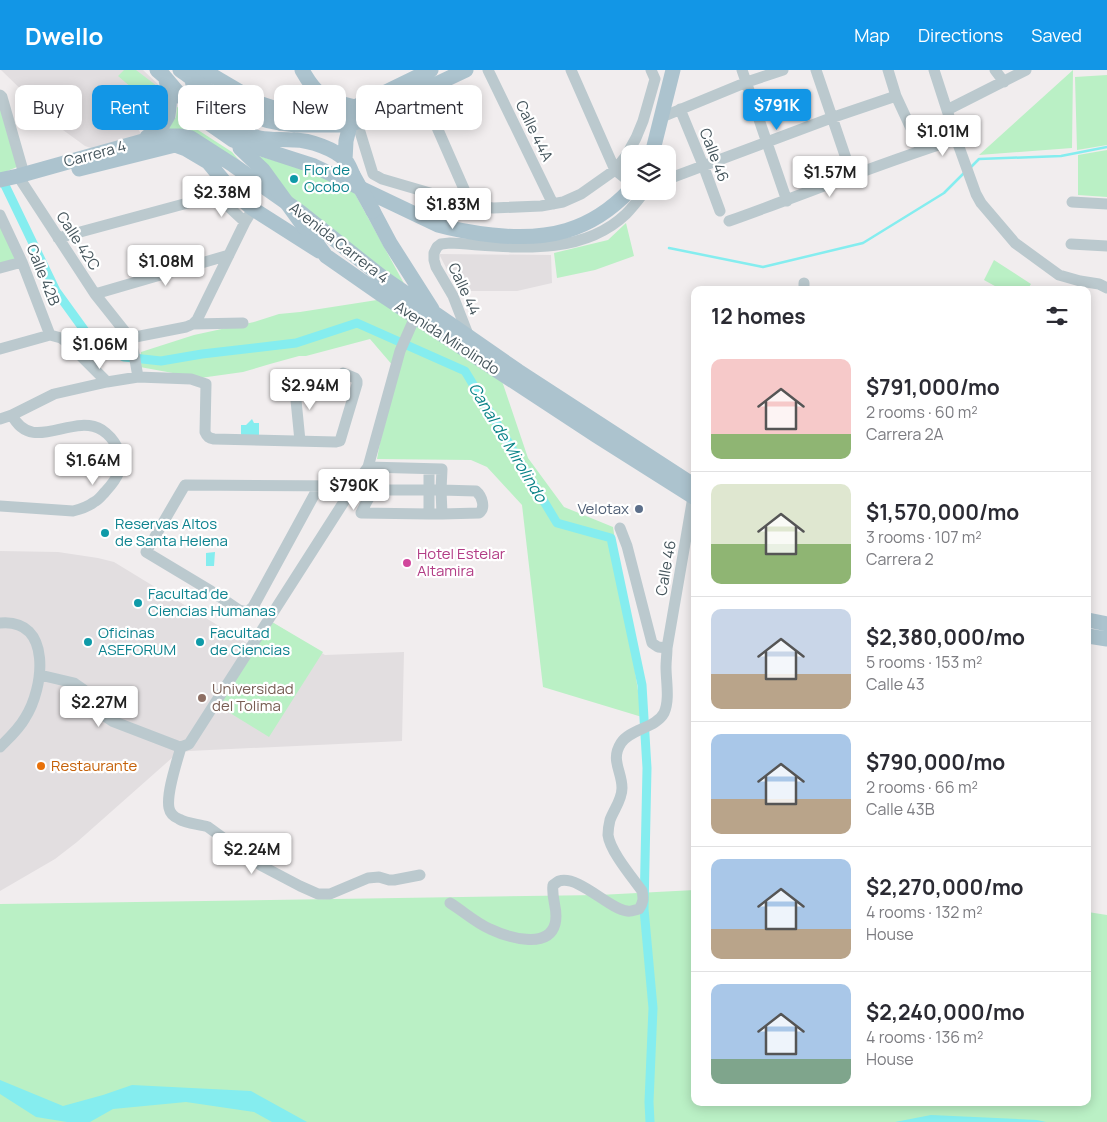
<!DOCTYPE html>
<meta charset="utf-8">
<style>
body{margin:0;font-family:Manrope,sans-serif;background:#f2f2f3;color:#2b2b33;height:100vh;display:flex;flex-direction:column;font-size:19px;white-space:nowrap}
*{box-sizing:border-box;margin:0}
p{font-size:16px;color:#7c7c81}
.icon{flex:none;width:28px;height:28px;fill:none;stroke:currentColor;stroke-width:2;stroke-linecap:round;stroke-linejoin:round}
.map{position:relative;flex:1;overflow:hidden}
.side{position:absolute;left:691px;top:216px;width:400px;height:820px;display:flex;flex-direction:column;background:#fff;border-radius:10px;box-shadow:0 2px 12px #0003}
.side>*{flex:none}
.top-card{position:absolute;left:15px;top:15px;width:475px;height:45px;display:flex;gap:10px}
.controls{position:absolute;left:621px;top:75px;display:grid;gap:10px}
.controls a{display:grid;place-items:center;width:55px;height:55px;border-radius:10px;background:#fff;box-shadow:0 2px 12px #0003;font-size:25px}
.price{position:absolute;translate:-50% -42px;padding:0 11px;border-radius:5px;background:#fff;color:#222;font-size:16px;line-height:32px;filter:drop-shadow(0 1px 2px #0008)}
.price::after{content:'';position:absolute;left:50%;top:30px;width:15px;height:11px;margin-left:-8px;background:inherit;clip-path:polygon(0 0,100% 0,50% 100%)}
.price.selected{background:#1296e6;color:#fff}
ul{padding:0;list-style:none}
li{display:flex;align-items:center;gap:15px;height:125px;padding:0 20px}
li+li{border-top:1px solid #e1e1e2}
li span{display:grid;place-items:center;flex:none;width:140px;height:100px;border-radius:10px;color:#555}
li>.icon{margin-inline-start:auto}
span .icon{width:60px;height:60px;fill:#fffc;stroke-width:1}
li b{font-size:21px}
h2{display:flex;justify-content:space-between;align-items:center;height:60px;padding:0 20px;font-size:21px}
.chip{padding:0 18px;border-radius:10px;background:#fff;box-shadow:0 2px 12px #0003;font-size:18px;line-height:45px}
.chip.selected{background:#1296e6;color:#fff}
header{display:flex;align-items:center;gap:30px;box-sizing:border-box;height:70px;padding:0 25px;background:#1296e6;color:#fff}
header strong{font-size:24px}
nav{display:flex;gap:28px;margin-inline-start:auto;font-size:18px}
.map>svg:first-child{display:block}
.education{fill:#e2dee0}
.green{fill:#baf0c5}
.water{fill:#85edef}
.lines{fill:none;stroke-linecap:round;stroke-linejoin:round}
.stream{stroke:#85edef;stroke-width:2.5}
.canal{stroke:#85edef;stroke-width:9}
.minor{stroke:#bbc9ce;stroke-width:11}
.major{stroke:#acc3ce;stroke-width:15}
.major-bridge{stroke:#acc3ce;stroke-width:15}
.culture-dot{fill:#0f9aa8;stroke:#fff;stroke-width:2}
.service-dot{fill:#5c6f8a;stroke:#fff;stroke-width:2}
.hotel-dot{fill:#d1479c;stroke:#fff;stroke-width:2}
.education-dot{fill:#8d6e63;stroke:#fff;stroke-width:2}
.food-dot{fill:#e8710a;stroke:#fff;stroke-width:2}
.labels{text-anchor:middle;stroke-width:4.5;stroke-linejoin:round;paint-order:stroke}
.street-label{font-size:15px;fill:#45555c;stroke:#fff}
.culture-label{font-size:15px;fill:#0d838f;stroke:#fff;text-anchor:start}
.service-label{font-size:15px;fill:#4e5e75;stroke:#fff;text-anchor:end}
.hotel-label{font-size:15px;fill:#b23c85;stroke:#fff;text-anchor:start}
.education-label{font-size:15px;fill:#785e54;stroke:#fff;text-anchor:start}
.food-label{font-size:15px;fill:#c56008;stroke:#fff;text-anchor:start}
.water-label{font-size:16px;font-style:italic;fill:#098387;stroke:#fff}
</style>
<header>
<strong>Dwello</strong>
<nav><a>Map</a><a>Directions</a><a>Saved</a></nav>
</header>
<div class="map">
<svg width="1107" height="1052" viewBox="0 0 1107 1052">
<rect width="100%" height="100%" fill="#f1edee"/>
<path class="education" d="M1,0H143L162,18L167,34L156,54H151L147,52L138,59L143,67L94,79L85,76L63,60Z
M439,184L551,185L552,213L517,221H458Z
M0,481L58,482L98,488L114,492L255,578L272,552L325,585L404,582L402,671L189,681L180,683L173,687L77,772L55,789L0,821Z"/>
<path class="green" d="M124,0H136L157,16L146,30L118,6Z
M1073,0L1072,78L979,85Z
M1107,5V75L1077,80L1075,7Z
M0,26L17,97L0,104Z
M177,37L179,38L198,60L232,82L253,107L164,64L176,47Z
M1107,80V127L1078,125V85Z
M252,84L306,100L354,122L407,219L298,137Z
M0,146L21,191L0,197Z
M626,153L634,186L595,200L557,208L554,183L608,170Z
M994,190L1031,214L1027,220H1002L984,210Z
M377,230L501,308L528,388L564,437L613,457L642,647L543,617L522,435L487,397L471,390L377,389L394,297L370,269L306,286H299L270,294L243,302L200,308L140,297L141,282L194,265L254,252L279,244L300,242Z
M272,552L323,582L269,667L217,635Z
M695,820V1032H1088V842L1107,845V1052H0V834L599,825Z"/>
<path class="water" d="M252,349L254,353H259V365L241,366V355H246Z
M215,482L214,496H206V483Z
M0,1010L63,1036L103,1025L132,1015L251,1021L307,1052H272L254,1042L186,1032L113,1039L90,1052H67L36,1047L0,1024Z
M931,1045L1037,1050L1046,1052H895Z"/>
<g class="lines">
<path class="stream" d="M971,97L979,89L1061,86L1107,77
M669,178L763,197L863,173L944,123L965,102"/>
<path class="canal" d="M1,107L56,221L90,268L124,287L161,291L202,284L296,273L357,253L465,301L557,453L611,468L642,615L647,698L644,839L653,938L649,1032L650,1052"/>
<path class="minor" d="M488,0L553,134
M571,0L615,100L630,112
M742,0L787,131
M816,0L852,106
M888,0L896,26L921,80
M934,0L958,74L976,124L981,133L1015,173L1059,205L1080,211L1099,214L1107,218
M995,0L1004,12
M421,21L471,135
M0,25L2,27L24,104
M680,39L703,95L720,141
M947,40L1026,0
M662,47L747,12L783,0
M357,52L373,104L382,109L471,135L493,138L541,136L563,132L581,124L615,100L626,86L636,68L643,51L655,9L651,0
M18,106L95,224L130,268L134,284L138,307
M668,109L831,48L896,26
M217,126L245,152
M1072,132L1107,134
M0,145L22,192L50,265L61,268L70,275L107,312
M729,151C805,124 880,93 957,69
M58,168L232,121
M1071,174L1107,176
M0,198L22,192
M804,220V213
M95,224L229,185
M193,254L197,250L245,152L253,139
M469,267L453,226L436,197L434,190V183L437,177L441,174L450,173C508,176 579,189 626,144C633,137 639,129 645,121
M130,268L186,257L193,254L243,253
M0,279L50,265
M0,349L12,345L54,324L107,312L138,307L191,309L206,314L205,362C207,367 209,368 214,369L336,372L340,371L357,314V311L355,308L343,303
M300,371L295,320L298,318L324,315
M368,397L442,399L441,420L476,421C482,426 486,438 479,443L442,444
M319,416L253,537C248,542 246,542 239,540L211,521L146,482L185,415L354,416
M0,436L73,441C81,439 88,437 94,432C99,430 102,425 105,422C118,408 126,395 117,377C114,371 108,364 102,360C72,342 32,385 12,345
M429,444L361,443C366,434 370,421 380,420H441L442,444H429V399
M620,458L627,476L652,573L658,577L667,578
M0,553C53,548 44,619 25,648C19,659 9,668 0,677
M40,605L74,613L84,620L94,639L112,651L177,676L181,677L189,674L354,416L368,397L400,281L415,247
M181,677C177,692 166,723 169,738C170,743 174,747 179,749C187,754 199,754 208,757L262,796L300,816L318,824H330L368,808L379,807L389,810H394L420,805
M450,833C463,841 476,853 490,859C507,867 548,880 555,854C559,840 551,830 553,815C555,814 557,812 559,811C579,805 609,839 627,841C630,842 635,840 639,839C643,833 644,829 642,821C632,807 610,781 608,765C608,761 609,754 610,750C614,739 622,730 622,718C622,701 610,690 621,673C630,659 656,658 664,643C670,630 666,611 666,597C666,591 667,584 667,578L693,427L695,424"/>
<path class="major" d="M157,0L164,6L197,45L233,70L314,96L438,155C456,160 474,163 492,165C547,171 590,162 630,120
M192,0C192,6 192,14 194,19C200,40 239,64 260,68C271,70 282,69 294,70C309,70 336,79 346,91C349,95 351,100 353,105
M203,0L259,33L280,40L300,44L317,46L337,45L355,37L431,0
M302,0C317,27 325,30 355,37
M280,53L296,55H350L466,0
M147,67L152,64L162,56L168,46L170,27L166,10
M652,84L673,0
M345,90L346,71L350,55
M79,99L175,75L186,79L208,92L232,121L253,139L319,181
M0,110L18,106L161,66H179L191,68L233,95L300,142L382,207L469,267L518,301L695,416
M373,141L390,173L432,239
M305,158L326,186L382,225L597,366L695,428
M1088,550L1107,554
M1088,566L1107,569"/>
<path class="major-bridge" d="M180,0C211,22 242,48 280,53
M240,78L263,100L305,158
M353,105L373,141"/>
</g>
<g class="culture-dot">
<circle cx="294" cy="109" r="5"/>
<circle cx="105" cy="463" r="5"/>
<circle cx="138" cy="533" r="5"/>
<circle cx="88" cy="572" r="5"/>
<circle cx="200" cy="572" r="5"/>
</g>
<circle class="service-dot" cx="639" cy="439" r="5"/>
<circle class="hotel-dot" cx="407" cy="493" r="5"/>
<circle class="education-dot" cx="202" cy="628" r="5"/>
<circle class="food-dot" cx="41" cy="696" r="5"/>
<g class="labels">
<g class="street-label">
<text transform="translate(534 61) rotate(64)" y="5">Calle 44A</text>
<text transform="translate(95 84) rotate(-15)" y="5">Carrera 4</text>
<text transform="translate(714 85) rotate(69)" y="5">Calle 46</text>
<text transform="translate(78 171) rotate(57)" y="5">Calle 42C</text>
<text transform="translate(339 173) rotate(38)" y="5">Avenida Carrera 4</text>
<text transform="translate(43 205) rotate(68)" y="5">Calle 42B</text>
<text transform="translate(464 219) rotate(65)" y="5">Calle 44</text>
<text transform="translate(447 268) rotate(33)" y="5">Avenida Mirolindo</text>
<text transform="translate(666 498) rotate(-80)" y="5">Calle 46</text>
</g>
<g class="culture-label">
<text x="304" y="105">Flor de<tspan x="304" dy="17">Ocobo</tspan></text>
<text x="115" y="459">Reservas Altos<tspan x="115" dy="17">de Santa Helena</tspan></text>
<text x="148" y="529">Facultad de<tspan x="148" dy="17">Ciencias Humanas</tspan></text>
<text x="98" y="568">Oficinas<tspan x="98" dy="17">ASEFORUM</tspan></text>
<text x="210" y="568">Facultad<tspan x="210" dy="17">de Ciencias</tspan></text>
</g>
<g class="service-label">
<text x="629" y="444">Velotax</text>
</g>
<g class="hotel-label">
<text x="417" y="489">Hotel Estelar<tspan x="417" dy="17">Altamira</tspan></text>
</g>
<g class="education-label">
<text x="212" y="624">Universidad<tspan x="212" dy="17">del Tolima</tspan></text>
</g>
<g class="food-label">
<text x="51" y="701">Restaurante</text>
</g>
<g class="water-label">
<text transform="translate(508 372) rotate(59)" y="6">Canal de Mirolindo</text>
</g>
</g>
</svg>
<div class="controls">
<a><svg class="icon" aria-label="layers" viewBox="0 0 24 24"><path d="M12 4l9 5-9 5-9-5zM3 14l9 5 9-5"/></svg></a>
</div>
<b class="price selected" style="left:777px;top:61px">$791K</b>
<b class="price" style="left:943px;top:87px">$1.01M</b>
<b class="price" style="left:830px;top:128px">$1.57M</b>
<b class="price" style="left:222px;top:148px">$2.38M</b>
<b class="price" style="left:453px;top:160px">$1.83M</b>
<b class="price" style="left:166px;top:217px">$1.08M</b>
<b class="price" style="left:100px;top:300px">$1.06M</b>
<b class="price" style="left:310px;top:341px">$2.94M</b>
<b class="price" style="left:93px;top:416px">$1.64M</b>
<b class="price" style="left:354px;top:441px">$790K</b>
<b class="price" style="left:99px;top:658px">$2.27M</b>
<b class="price" style="left:252px;top:805px">$2.24M</b>
<div class="top-card">
<a class="chip">Buy</a>
<a class="chip selected">Rent</a>
<a class="chip">Filters</a>
<a class="chip">New</a>
<a class="chip">Apartment</a>
</div>
<section class="side">
<h2>12 homes<svg class="icon" aria-label="filters" viewBox="0 0 24 24"><path d="M4 7h16M4 17h16"/><circle cx="9" cy="7" r="2"/><circle cx="15" cy="17" r="2"/></svg></h2>
<ul>
<li><span style="background:linear-gradient(#f6c9c9 75%,#8fb573 0)"><svg class="icon" aria-label="home" viewBox="0 0 24 24"><path d="M3 11l9-7 9 7M6 9v11h12V9"/></svg></span><div><b>$791,000/mo</b><p>2 rooms · 60 m²</p><p>Carrera 2A</p></div></li>
<li><span style="background:linear-gradient(#dfe7d0 60%,#8fb573 0)"><svg class="icon" aria-label="home" viewBox="0 0 24 24"><path d="M3 11l9-7 9 7M6 9v11h12V9"/></svg></span><div><b>$1,570,000/mo</b><p>3 rooms · 107 m²</p><p>Carrera 2</p></div></li>
<li><span style="background:linear-gradient(#c9d6e8 65%,#b9a48a 0)"><svg class="icon" aria-label="home" viewBox="0 0 24 24"><path d="M3 11l9-7 9 7M6 9v11h12V9"/></svg></span><div><b>$2,380,000/mo</b><p>5 rooms · 153 m²</p><p>Calle 43</p></div></li>
<li><span style="background:linear-gradient(#a9c7e8 65%,#b9a48a 0)"><svg class="icon" aria-label="home" viewBox="0 0 24 24"><path d="M3 11l9-7 9 7M6 9v11h12V9"/></svg></span><div><b>$790,000/mo</b><p>2 rooms · 66 m²</p><p>Calle 43B</p></div></li>
<li><span style="background:linear-gradient(#a9c7e8 70%,#b9a48a 0)"><svg class="icon" aria-label="home" viewBox="0 0 24 24"><path d="M3 11l9-7 9 7M6 9v11h12V9"/></svg></span><div><b>$2,270,000/mo</b><p>4 rooms · 132 m²</p><p>House</p></div></li>
<li><span style="background:linear-gradient(#a9c7e8 75%,#7fa58c 0)"><svg class="icon" aria-label="home" viewBox="0 0 24 24"><path d="M3 11l9-7 9 7M6 9v11h12V9"/></svg></span><div><b>$2,240,000/mo</b><p>4 rooms · 136 m²</p><p>House</p></div></li>
</ul>
</section>
</div>
